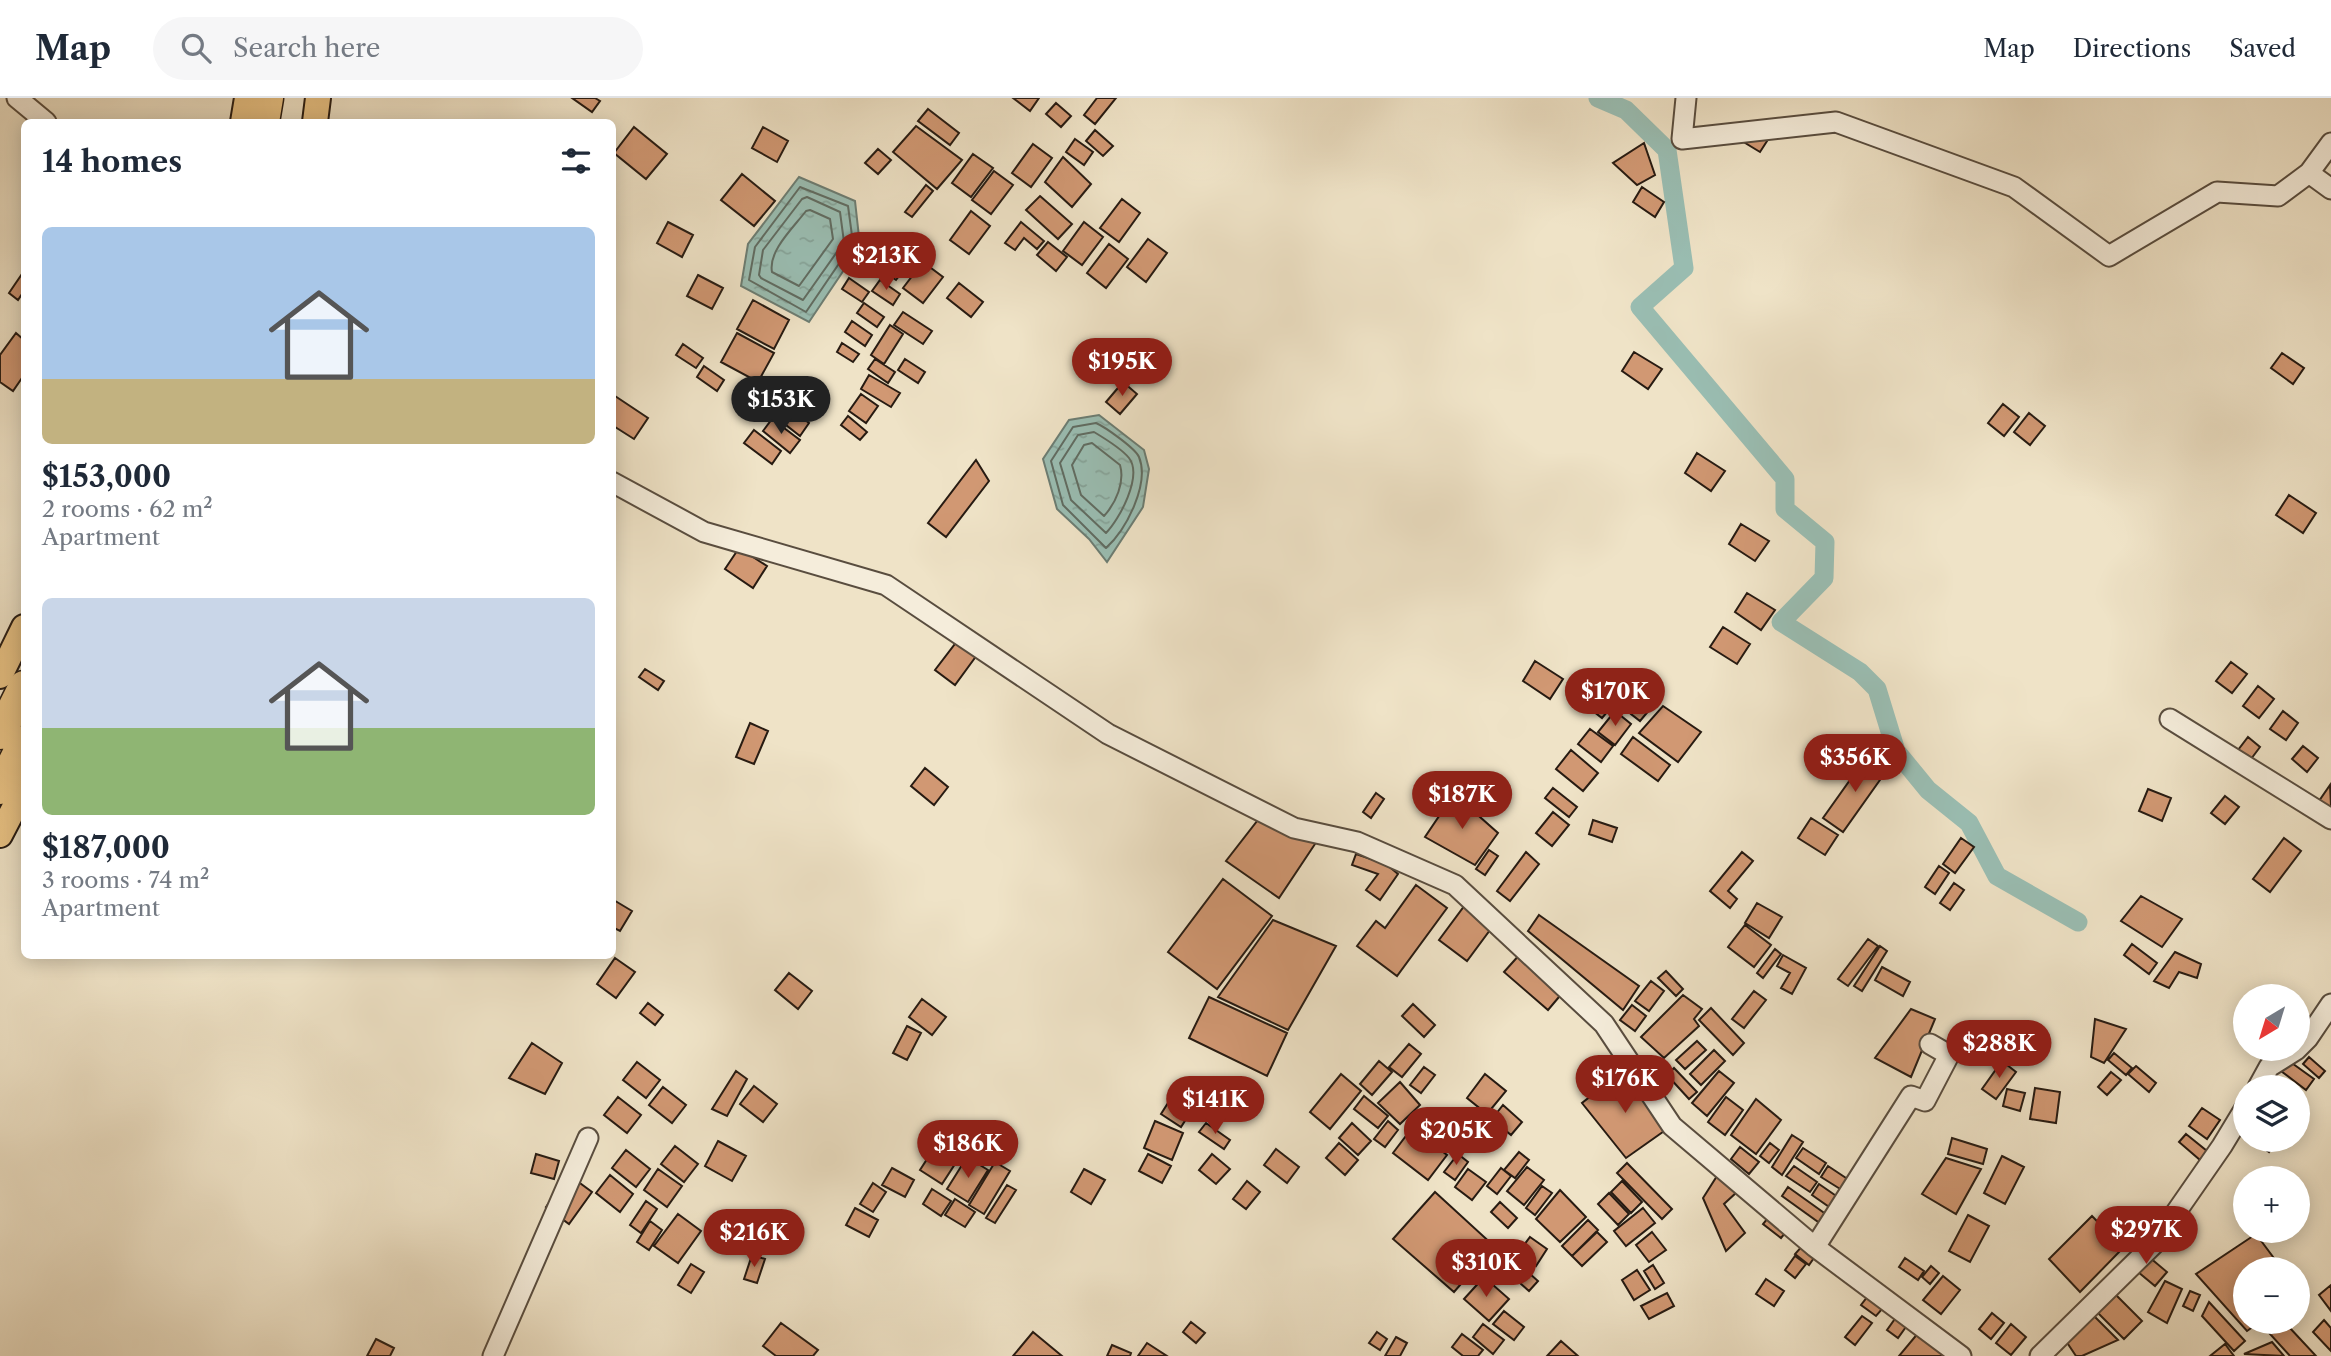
<!DOCTYPE html>
<meta charset="utf-8">
<style>
body{margin:0;font-family:"Libre Caslon Text",serif;background:#f6f6f7;color:#1f2937;height:100vh;display:flex;flex-direction:column;font-size:26px;white-space:nowrap}
*{box-sizing:border-box;margin:0}
p{font-size:23px;color:#747a83}
.icon{flex:none;width:38px;height:38px;fill:none;stroke:currentColor;stroke-width:2;stroke-linecap:round;stroke-linejoin:round}
.map{position:relative;flex:1;overflow:hidden}
.sheet{position:absolute;left:21px;top:21px;width:595px;height:840px;display:flex;flex-direction:column;background:#fff;border-radius:10px;box-shadow:0 4px 18px #0003}
.sheet>*{flex:none}
.needle{width:46px;rotate:218deg}
.buttons{position:absolute;left:2233px;top:886px;display:grid;gap:14px}
.buttons a{display:grid;place-items:center;width:77px;height:77px;border-radius:50%;background:#fff;box-shadow:0 4px 18px #0003;font-size:35px}
.price{position:absolute;translate:-50% -60px;padding:0 16px;border-radius:24px;background:#8f2418;color:#fff;font-size:23px;line-height:46px;filter:drop-shadow(0 2px 4px #0008)}
.price::after{content:'';position:absolute;left:50%;top:42px;width:21px;height:16px;margin-left:-10px;background:inherit;clip-path:polygon(0 0,100% 0,50% 100%)}
.price.active{background:#222;color:#fff}
ul{padding:0;list-style:none}
li{display:grid;align-content:center;gap:14px;height:371px;padding:0 21px}
li span{display:grid;place-items:center;height:217px;border-radius:10px;color:#555}
li>.icon{margin-inline-start:auto}
span .icon{width:126px;height:126px;fill:#fffc;stroke-width:1}
li b{font-size:30px}
h2{display:flex;justify-content:space-between;align-items:center;height:84px;padding:0 21px;font-size:30px}
header{display:flex;align-items:center;gap:42px;box-sizing:border-box;height:98px;padding:0 35px;background:#fff;border-bottom:2px solid #e0e1e3}
header strong{font-size:33px}
nav{display:flex;gap:38px;margin-inline-start:auto;font-size:24px}
.search{width:490px;height:63px;background:#f6f6f7;display:flex;align-items:center;gap:18px;box-sizing:border-box;padding:0 24px;border-radius:38px;color:#747a83;font-size:26px}
.map>svg:first-child{display:block}
.water{fill:url(#water-ripples);stroke:#6c7d73;stroke-width:2}
.lines{fill:none;stroke-linecap:round;stroke-linejoin:round}
.shore{stroke:#606c62;stroke-width:2}
.canal{stroke:#9abeb3;stroke-width:19}
.building{fill:#d19873;stroke:#271b12;stroke-width:2}
.minor-casing{stroke:#594d3f;stroke-width:23}
.major-casing{stroke:#271b12;stroke-width:28}
.highway-casing{stroke:#271b12;stroke-width:33}
.minor{stroke:#f5eddb;stroke-width:19}
.major{stroke:#e8c284;stroke-width:24}
.highway{stroke:#e8c284;stroke-width:30}
</style>
<header>
<strong>Map</strong>
<div class="search"><svg class="icon" aria-label="search" viewBox="0 0 24 24"><circle cx="10" cy="10" r="6"/><path d="M15 15l6 6"/></svg>Search here</div>
<nav><a>Map</a><a>Directions</a><a>Saved</a></nav>
</header>
<div class="map">
<svg width="2331" height="1258" viewBox="0 0 2331 1258">
<defs>
<pattern id="water-ripples" width="26" height="14" patternUnits="userSpaceOnUse" patternTransform="scale(1.75)"><rect width="26" height="14" fill="#9abeb3"/><path d="M2 4q2-2 4 0t4 0M15 11q2-2 4 0t4 0" fill="none" stroke="#85a399"/></pattern>
</defs>
<rect width="100%" height="100%" fill="#efe3c7"/>
<filter id="stains"><feTurbulence type="fractalNoise" baseFrequency=".00286" numOctaves="4"/><feColorMatrix values="0 0 0 0 .2 0 0 0 0 .09 0 0 0 0 .02 0 0 0 .5 -.17"/></filter>
<radialGradient id="worn" r=".72"><stop offset=".6" stop-color="#630" stop-opacity="0"/><stop offset="1" stop-color="#630" stop-opacity=".3"/></radialGradient>
<path class="water" d="M799,79L855,103L860,148L809,224L741,188L748,146Z
M1099,317L1144,352L1149,371L1143,409L1107,464L1089,441L1057,411L1043,361L1069,322Z"/>
<g class="lines">
<path class="shore" d="M800,89L848,108L853,145L806,214L749,182L755,149Z
M807,99L840,114L844,144L803,202L761,180L759,177L763,152L802,101Z
M810,112L830,121L833,141L799,188L772,174C768,153 793,130 806,113Z
M1096,325C1105,329 1135,350 1139,359C1150,386 1126,432 1106,450L1063,407L1051,363L1073,329Z
M1094,334C1104,340 1122,351 1129,360C1143,378 1119,422 1106,435L1071,402L1060,365L1078,337Z
M1092,345L1120,367C1125,384 1116,405 1104,418L1081,397L1072,367L1084,347Z"/>
<path class="canal" d="M1598,0L1626,12L1667,52L1684,170L1640,209L1785,381V411L1825,444L1824,480L1781,524L1860,574L1877,591L1896,653L1928,692L1969,725L1997,778L2078,824"/>
</g>
<path class="building" d="M572,0H595L600,3L592,14Z
M1013,0H1039L1030,13Z
M1097,0H1116L1095,26L1084,17Z
M1056,5L1071,18L1061,29L1046,16Z
M928,11L959,35L950,47L918,23Z
M916,28L962,62L937,91L893,54Z
M634,29L667,56L646,81L614,55Z
M763,29L788,43L777,64L752,50Z
M1095,32L1113,48L1103,58L1086,43Z
M1737,40H1769L1760,54Z
M1075,41L1093,54L1084,67L1066,54Z
M1644,45L1655,77L1637,87L1613,65Z
M1033,46L1052,60L1031,89L1012,75Z
M878,51L891,62L878,76L865,65Z
M973,56L993,70L971,99L952,85Z
M1063,59L1091,86L1072,109L1045,84Z
M994,73L1013,87L991,116L972,102Z
M742,76L775,103L754,128L721,102Z
M926,87L933,93L912,119L905,114Z
M1642,89L1664,104L1655,119L1633,104Z
M1040,98L1072,126L1058,141L1026,112Z
M1122,101L1140,115L1119,144L1100,130Z
M971,113L990,128L969,156L950,142Z
M668,124L693,137L682,159L657,145Z
M1021,124L1044,143L1037,151L1024,140L1015,152L1005,145Z
M1084,124L1103,139L1082,167L1063,153Z
M896,141L916,156L896,182L876,168Z
M1148,141L1167,155L1146,184L1127,169Z
M1048,144L1067,159L1056,173L1037,157Z
M1109,146L1128,161L1106,190L1087,175Z
M923,164L943,179L923,205L903,190Z
M24,173V193L18,202L9,195Z
M698,177L723,190L712,211L687,198Z
M849,180L869,194L862,204L842,191Z
M880,182L900,196L893,207L872,193Z
M959,185L983,204L971,219L947,200Z
M753,202L789,222L774,251L737,231Z
M864,205L884,219L877,229L857,215Z
M903,214L932,233L923,246L894,227Z
M852,223L872,237L865,248L845,234Z
M890,227L903,236L884,266L871,257Z
M16,235L24,242V277L13,293L0,284V257Z
M737,235L774,255L758,284L721,264Z
M842,245L859,256L853,264L837,254Z
M683,246L703,260L696,270L676,257Z
M1118,246L1138,260L1127,276L1107,261Z
M1634,254L1662,271L1648,291L1622,273Z
M2282,255L2304,270L2293,286L2271,270Z
M875,261L895,274L888,285L868,271Z
M905,261L925,274L918,285L898,272Z
M704,268L724,282L717,293L697,279Z
M869,277L900,295L891,309L861,291Z
M1123,284L1137,296L1120,316L1106,304Z
M612,296L648,320L634,341L612,327Z
M861,296L878,308L866,325L849,313Z
M782,304L809,325L800,338L772,316Z
M2003,306L2019,319L2004,338L1988,325Z
M2029,315L2045,328L2030,347L2014,334Z
M848,318L867,334L860,342L841,327Z
M772,321L800,342L790,355L763,333Z
M754,332L781,353L772,366L744,345Z
M1697,355L1725,373L1711,393L1685,375Z
M976,362L989,383L946,439L928,425Z
M2289,397L2316,415L2303,435L2276,417Z
M1741,426L1769,443L1755,463L1729,446Z
M739,450L767,468L753,490L725,471Z
M1747,495L1775,512L1761,532L1735,514Z
M1723,529L1750,546L1737,566L1710,549Z
M958,542L977,557L955,587L935,572Z
M1535,563L1563,581L1550,601L1523,583Z
M2231,564L2247,576L2232,595L2216,583Z
M645,571L664,583L658,592L639,579Z
M2258,588L2274,601L2259,620L2243,608Z
M1604,600L1613,607L1602,620L1593,613Z
M1642,603L1651,610L1640,623L1631,616Z
M1663,608L1701,634L1678,664L1639,635Z
M1615,613L1631,626L1615,647L1598,634Z
M2283,613L2298,625L2286,642L2270,631Z
M750,625L768,633L754,666L736,659Z
M1590,631L1613,648L1601,664L1578,646Z
M1633,639L1670,667L1658,683L1621,656Z
M2248,639L2260,649L2248,665L2235,656Z
M2303,648L2318,660L2307,674L2292,661Z
M1571,652L1598,675L1583,693L1556,671Z
M1867,658L1887,672L1843,734L1823,720Z
M925,670L948,689L934,707L911,688Z
M2330,687L2331,708L2330,710L2319,703Z
M1553,690L1577,709L1569,719L1545,700Z
M2148,691L2171,700L2162,723L2139,713Z
M1376,695L1384,701L1371,720L1363,714Z
M1454,696L1498,735L1475,767L1425,739Z
M2225,698L2239,709L2225,726L2211,715Z
M1553,714L1569,727L1552,748L1536,735Z
M1261,718L1317,743L1279,800L1226,763Z
M1811,720L1838,737L1825,757L1798,740Z
M1593,722L1617,730L1612,744L1589,736Z
M1961,740L1974,749L1955,775L1943,766Z
M2284,740L2301,753L2270,794L2253,781Z
M1489,752L1498,758L1485,777L1476,771Z
M1526,754L1539,766L1510,803L1497,793Z
M1742,754L1753,763L1728,793L1737,801L1730,810L1710,793Z
M1356,756L1386,766L1398,776L1380,802L1366,792L1378,776L1352,767Z
M1939,768L1949,775L1935,796L1925,789Z
M1223,781L1272,818L1217,891L1168,854Z
M1954,785L1964,792L1950,812L1940,805Z
M1416,787L1447,810L1397,878L1357,848L1376,823L1385,830Z
M2141,798L2182,821L2162,849L2121,823Z
M612,801L632,813L620,833L612,829Z
M1757,805L1782,819L1769,840L1745,825Z
M1465,807L1493,828L1467,863L1439,842Z
M1539,817L1639,888L1623,912L1528,833Z
M1273,822L1336,848L1288,932L1218,899Z
M1745,827L1771,847L1754,869L1728,849Z
M1868,841L1878,848L1848,888L1838,881Z
M2132,846L2157,865L2149,876L2124,857Z
M1880,848L1887,853L1862,893L1854,888Z
M1775,851L1781,856L1763,880L1757,875Z
M2175,854L2201,866L2197,880L2179,874L2169,890L2154,883Z
M1521,855L1564,893L1548,912L1504,874Z
M1783,857L1806,870L1792,896L1781,890L1790,875L1777,868Z
M615,860L635,874L616,900L597,886Z
M1882,869L1910,884L1903,898L1875,882Z
M1666,873L1683,891L1676,898L1658,880Z
M789,875L812,893L798,911L775,892Z
M1651,883L1664,893L1649,913L1635,903Z
M1754,893L1766,902L1744,930L1732,921Z
M1683,897L1702,911L1694,921L1699,928L1664,960L1641,939Z
M1209,899L1287,935L1267,978L1189,940Z
M922,901L946,919L932,937L909,919Z
M648,905L663,917L655,927L640,915Z
M1413,906L1435,927L1424,939L1402,918Z
M1632,907L1646,918L1635,933L1620,922Z
M1711,910L1744,945L1733,957L1699,922Z
M1911,911L1935,921L1911,979L1875,960Z
M2095,921L2126,931L2104,965L2091,959Z
M907,928L921,935L907,962L893,955Z
M1979,932L2014,945L2006,962L1972,947Z
M1697,943L1706,952L1685,971L1676,962Z
M532,945L562,965L545,996L509,980Z
M1409,946L1421,956L1402,979L1389,969Z
M1714,952L1725,963L1701,987L1690,976Z
M2114,955L2132,970L2126,977L2108,962Z
M2309,959L2325,973L2319,980L2303,966Z
M1379,963L1392,974L1372,997L1360,986Z
M2002,963L2016,974L1996,1001L1982,991Z
M2289,963L2314,981L2306,992L2281,973Z
M637,964L660,982L646,1000L623,982Z
M2136,968L2156,985L2149,994L2128,976Z
M1424,969L1435,977L1421,995L1410,987Z
M1674,970L1697,994L1689,1001L1667,977Z
M1624,972L1667,1031L1626,1060L1582,1005Z
M736,973L747,981L727,1018L712,1011Z
M1719,973L1734,985L1707,1018L1692,1005Z
M2111,974L2121,982L2107,997L2098,989Z
M1341,976L1361,993L1330,1031L1310,1014Z
M1485,976L1506,993L1487,1016L1467,1000Z
M1400,984L1420,1007L1400,1026L1378,1005Z
M754,988L777,1006L763,1024L740,1006Z
M663,989L686,1007L672,1025L649,1007Z
M2035,990L2060,994L2056,1025L2030,1021Z
M2007,991L2025,995L2020,1013L2003,1008Z
M1175,994L1195,1007L1181,1029L1161,1016Z
M1364,998L1388,1018L1378,1030L1354,1011Z
M618,999L641,1017L627,1035L604,1017Z
M1726,999L1743,1012L1725,1037L1708,1024Z
M1756,1001L1781,1022L1756,1056L1731,1037Z
M1503,1007L1522,1024L1511,1037L1492,1021Z
M2202,1010L2220,1022L2207,1041L2189,1028Z
M1155,1023L1183,1035L1172,1062L1144,1050Z
M1388,1023L1398,1032L1385,1049L1374,1041Z
M1206,1025L1230,1042L1224,1051L1199,1034Z
M1352,1025L1371,1043L1358,1057L1339,1040Z
M1412,1030L1447,1057L1428,1082L1393,1055Z
M2186,1036L2207,1053L2200,1062L2179,1044Z
M1792,1037L1803,1044L1782,1077L1772,1069Z
M1952,1040L1987,1051L1983,1066L1948,1056Z
M2251,1041H2278L2269,1054Z
M718,1043L746,1058L732,1083L705,1068Z
M1339,1045L1358,1062L1345,1077L1326,1060Z
M1770,1045L1779,1052L1769,1065L1760,1058Z
M675,1048L698,1066L684,1084L661,1066Z
M1740,1049L1759,1064L1749,1076L1731,1061Z
M1803,1050L1826,1065L1819,1076L1796,1060Z
M1276,1051L1299,1069L1287,1085L1264,1067Z
M626,1052L650,1071L636,1089L612,1070Z
M933,1052L955,1066L942,1086L920,1072Z
M1519,1054L1529,1062L1515,1080L1504,1072Z
M536,1056L559,1063L554,1081L531,1075Z
M1148,1056L1171,1068L1162,1085L1139,1073Z
M1212,1056L1230,1071L1216,1086L1199,1072Z
M1458,1056L1468,1064L1455,1082L1444,1074Z
M2002,1058L2024,1069L2005,1106L1984,1095Z
M967,1059L988,1072L968,1104L947,1091Z
M1946,1060L1981,1071L1956,1116L1922,1096Z
M995,1064L1010,1073L984,1116L969,1107Z
M1627,1065L1672,1111L1662,1121L1617,1075Z
M1794,1068L1817,1084L1810,1094L1786,1078Z
M1828,1068L1852,1084L1845,1094L1821,1079Z
M1527,1069L1544,1082L1524,1107L1507,1093Z
M892,1070L914,1082L905,1099L882,1087Z
M1501,1070L1511,1078L1497,1096L1487,1088Z
M658,1071L682,1088L667,1109L644,1092Z
M1084,1071L1105,1082L1091,1106L1071,1094Z
M1468,1071L1486,1084L1472,1102L1455,1089Z
M569,1077L592,1094L569,1126L546,1109Z
M610,1077L633,1096L620,1114L596,1095Z
M1717,1078L1738,1093L1724,1106L1745,1135L1726,1153L1703,1100Z
M1247,1083L1260,1094L1246,1111L1233,1101Z
M1622,1083L1642,1104L1631,1115L1611,1094Z
M873,1085L886,1094L873,1114L860,1106Z
M1819,1086L1842,1102L1835,1113L1812,1097Z
M1007,1087L1016,1092L995,1125L986,1120Z
M1542,1088L1552,1095L1535,1117L1526,1110Z
M1788,1089L1827,1117L1821,1126L1782,1098Z
M932,1091L951,1103L941,1118L923,1106Z
M1560,1092L1586,1119L1560,1144L1536,1121Z
M1435,1094L1494,1148L1454,1194L1393,1141Z
M1609,1095L1629,1116L1618,1127L1598,1106Z
M955,1101L975,1114L965,1129L945,1117Z
M646,1103L657,1111L641,1135L630,1127Z
M1500,1104L1517,1120L1508,1130L1491,1114Z
M855,1110L878,1122L869,1139L846,1127Z
M1643,1110L1655,1125L1626,1148L1614,1133Z
M1772,1115L1790,1129L1781,1140L1763,1126Z
M678,1116L701,1133L678,1165L654,1148Z
M1968,1117L1989,1128L1970,1164L1949,1153Z
M2092,1118L2123,1150L2080,1194L2049,1161Z
M1588,1122L1598,1132L1572,1158L1562,1148Z
M650,1123L662,1132L649,1152L637,1144Z
M1597,1134L1607,1144L1582,1168L1572,1158Z
M1652,1134L1666,1152L1649,1164L1636,1147Z
M2256,1136L2282,1171H2245V1223H2261L2247,1233L2196,1176Z
M1530,1139L1547,1151L1536,1168L1518,1155Z
M1803,1147L1816,1157L1809,1167L1795,1156Z
M2136,1148L2167,1174L2155,1188L2126,1164Z
M752,1157L765,1161L757,1185L744,1181Z
M1795,1158L1806,1166L1795,1180L1785,1172Z
M1905,1160L1924,1173L1918,1182L1899,1169Z
M691,1166L704,1174L691,1195L678,1187Z
M1653,1167L1664,1185L1655,1191L1644,1173Z
M1521,1168L1538,1183L1529,1193L1512,1178Z
M1931,1168L1939,1175L1930,1186L1922,1179Z
M1637,1172L1650,1192L1634,1202L1622,1182Z
M1943,1178L1960,1192L1941,1216L1923,1202Z
M1484,1179L1509,1201L1489,1223L1464,1201Z
M1766,1181L1784,1193L1774,1208L1756,1196Z
M2165,1183L2182,1191L2167,1225L2148,1214Z
M2331,1187V1213L2319,1197Z
M2112,1193L2142,1223L2124,1241L2094,1211Z
M2190,1193L2200,1197L2193,1213L2183,1208Z
M1667,1195L1674,1208L1649,1221L1641,1208Z
M1868,1198L1883,1210L1876,1218L1861,1207Z
M2209,1204L2245,1243L2234,1253L2202,1218Z
M2088,1212L2118,1242L2082,1258H2076L2058,1231Z
M1504,1213L1524,1229L1514,1242L1493,1226Z
M1992,1215L2004,1225L1991,1241L1979,1231Z
M1862,1218L1872,1225L1855,1247L1845,1239Z
M1897,1218L1908,1226L1898,1240L1887,1232Z
M2324,1222L2331,1230V1253L2313,1234Z
M1191,1224L1205,1235L1196,1245L1183,1234Z
M781,1225L818,1252L813,1258H776L763,1248Z
M1483,1226L1504,1242L1493,1256L1473,1239Z
M2011,1226L2026,1239L2011,1257L1996,1245Z
M2289,1229L2316,1258H2290L2270,1236Z
M1033,1234L1062,1258H1013Z
M1377,1234L1387,1241L1380,1252L1369,1245Z
M1919,1234L1947,1258H1899Z
M1462,1236L1483,1252L1478,1258H1463L1452,1249Z
M1396,1239L1407,1245L1400,1258H1385Z
M376,1241L394,1250L390,1258H367Z
M1561,1243L1578,1258H1547Z
M2272,1244L2284,1258L2244,1256Z
M1147,1245L1167,1258H1138Z
M2225,1246L2234,1258H2210Z
M1112,1247L1131,1255L1130,1258H1107Z"/>
<g class="lines">
<defs>
<path id="minor" d="M17,0L46,24
M1686,0L1682,41L1836,24L2014,89L2109,158L2217,94L2278,98L2309,75L2331,91
M2309,75L2331,45
M612,384L704,434L886,487L1108,636L1294,730L1357,744L1455,787L1604,926L1672,1028L1815,1149L1961,1258
M2170,621L2331,721
M2258,989L2269,969L2296,952L2308,940L2331,906
M1815,1149L1911,998L1925,1003L1949,957L1930,946
M493,1258L588,1040
M2040,1258L2154,1146L2222,1048L2245,1010"/>
<path id="major" d="M243,24L247,0
M315,24L318,0
M0,578L24,529
M0,737L24,691"/>
<path id="highway" d="M264,24L268,0
M0,636L24,588
M0,691L24,643"/>
</defs>
<use href="#minor" class="minor-casing"/>
<use href="#major" class="major-casing"/>
<use href="#highway" class="highway-casing"/>
<use href="#minor" class="minor"/>
<use href="#major" class="major"/>
<use href="#highway" class="highway"/>
</g>
<rect width="100%" height="100%" filter="url(#stains)"/>
<rect width="100%" height="100%" fill="url(#worn)"/>
</svg>
<div class="buttons">
<a><svg class="needle" viewBox="-14 -14 28 28"><path d="M0-13l5 13h-10z" fill="#e53935"/><path d="M0 13l5-13h-10z" fill="#747a83"/></svg></a>
<a><svg class="icon" aria-label="layers" viewBox="0 0 24 24"><path d="M12 4l9 5-9 5-9-5zM3 14l9 5 9-5"/></svg></a>
<a>+</a>
<a>−</a>
</div>
<b class="price" style="left:886px;top:194px">$213K</b>
<b class="price" style="left:1122px;top:300px">$195K</b>
<b class="price active" style="left:781px;top:338px">$153K</b>
<b class="price" style="left:1615px;top:630px">$170K</b>
<b class="price" style="left:1855px;top:696px">$356K</b>
<b class="price" style="left:1462px;top:733px">$187K</b>
<b class="price" style="left:1999px;top:982px">$288K</b>
<b class="price" style="left:1625px;top:1017px">$176K</b>
<b class="price" style="left:1215px;top:1038px">$141K</b>
<b class="price" style="left:1456px;top:1069px">$205K</b>
<b class="price" style="left:968px;top:1082px">$186K</b>
<b class="price" style="left:2146px;top:1168px">$297K</b>
<b class="price" style="left:754px;top:1171px">$216K</b>
<b class="price" style="left:1486px;top:1201px">$310K</b>
<section class="sheet">
<h2>14 homes<svg class="icon" aria-label="filters" viewBox="0 0 24 24"><path d="M4 7h16M4 17h16"/><circle cx="9" cy="7" r="2"/><circle cx="15" cy="17" r="2"/></svg></h2>
<ul>
<li><span style="background:linear-gradient(#a9c7e8 70%,#c2b280 0)"><svg class="icon" aria-label="home" viewBox="0 0 24 24"><path d="M3 11l9-7 9 7M6 9v11h12V9"/></svg></span><div><b>$153,000</b><p>2 rooms · 62 m²</p><p>Apartment</p></div></li>
<li><span style="background:linear-gradient(#c9d6e8 60%,#8fb573 0)"><svg class="icon" aria-label="home" viewBox="0 0 24 24"><path d="M3 11l9-7 9 7M6 9v11h12V9"/></svg></span><div><b>$187,000</b><p>3 rooms · 74 m²</p><p>Apartment</p></div></li>
</ul>
</section>
</div>
